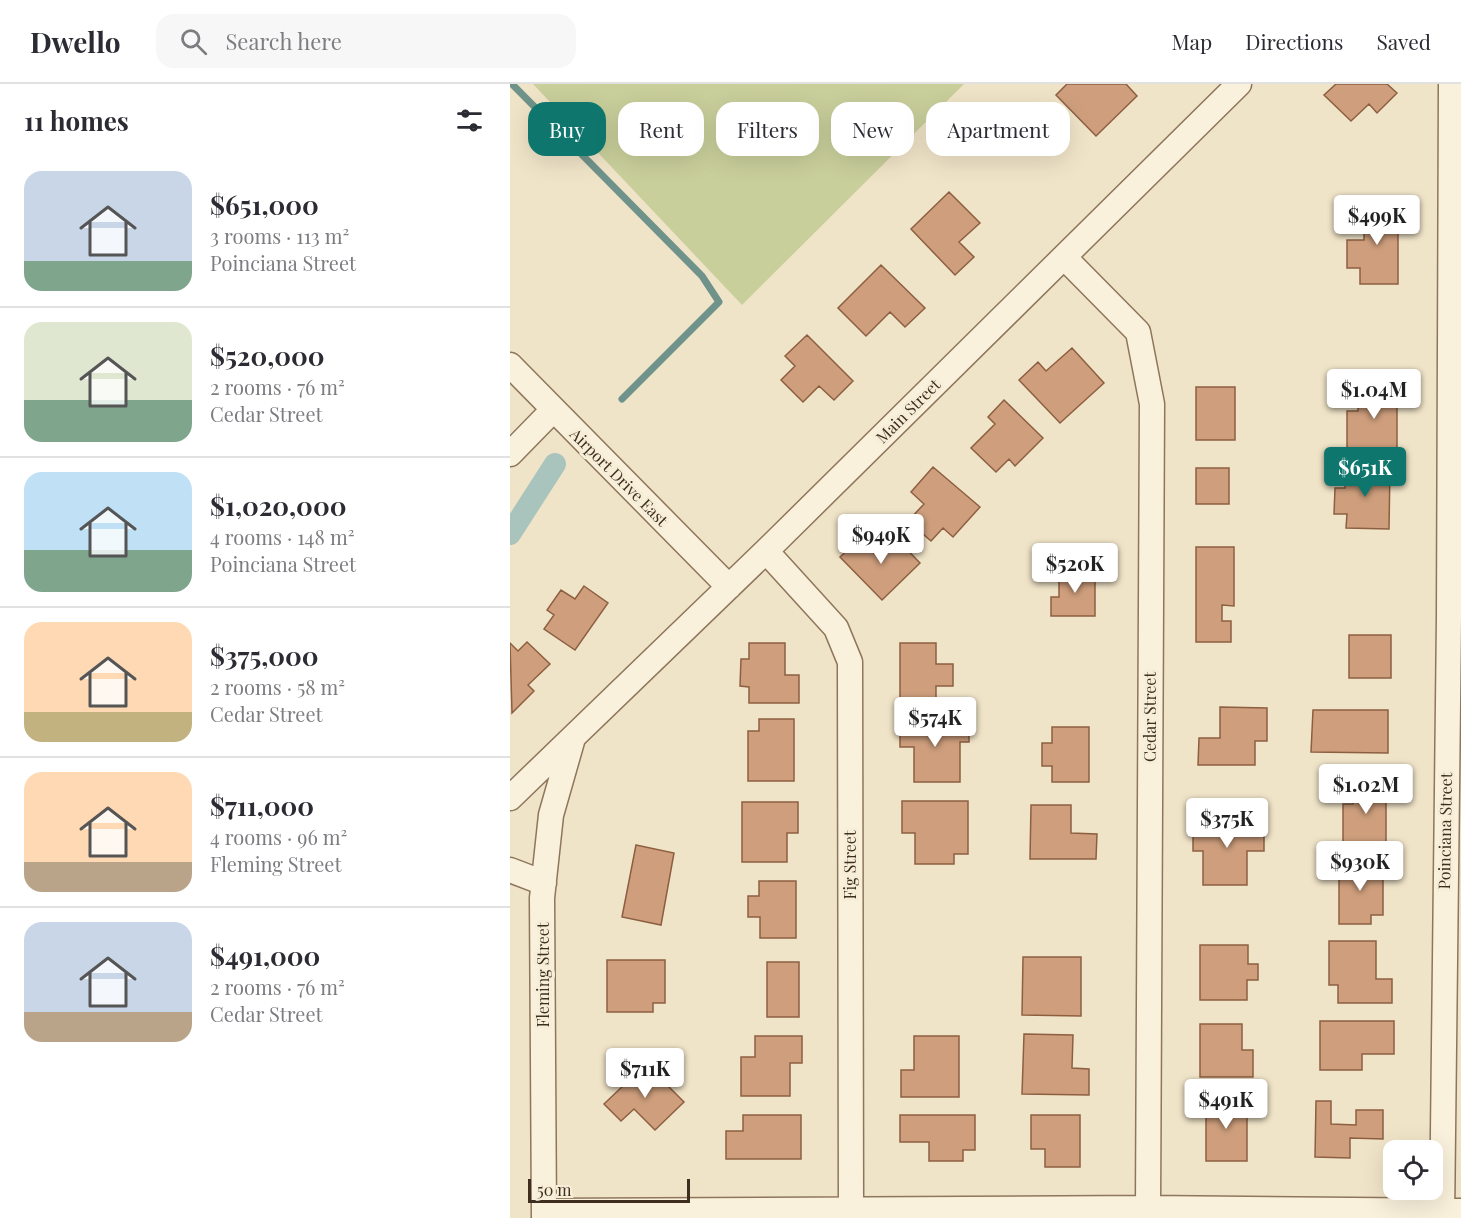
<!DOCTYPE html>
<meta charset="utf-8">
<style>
body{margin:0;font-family:"Playfair Display",serif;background:#f7f7f7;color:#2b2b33;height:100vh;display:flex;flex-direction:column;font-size:22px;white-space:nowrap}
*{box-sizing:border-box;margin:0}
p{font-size:20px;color:#7c7c81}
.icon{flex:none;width:33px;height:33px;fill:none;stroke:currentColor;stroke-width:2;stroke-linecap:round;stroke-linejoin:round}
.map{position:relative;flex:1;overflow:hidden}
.drawer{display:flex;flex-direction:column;background:#fff;width:510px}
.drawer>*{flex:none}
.hud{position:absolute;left:18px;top:18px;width:570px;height:54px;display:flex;gap:12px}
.buttons{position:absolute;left:873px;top:1056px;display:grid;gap:12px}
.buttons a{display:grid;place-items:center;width:60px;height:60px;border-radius:12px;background:#fff;box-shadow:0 6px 24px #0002;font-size:30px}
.scale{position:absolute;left:18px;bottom:15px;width:162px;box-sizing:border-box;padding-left:6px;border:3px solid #3d2e20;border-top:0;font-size:16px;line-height:21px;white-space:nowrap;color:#3d2e20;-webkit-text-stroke:4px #f7eed8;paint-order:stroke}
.price{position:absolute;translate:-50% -51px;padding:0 14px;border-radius:6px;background:#fff;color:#222;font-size:20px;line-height:39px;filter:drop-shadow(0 2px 3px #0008)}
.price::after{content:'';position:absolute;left:50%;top:36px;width:18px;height:14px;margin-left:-9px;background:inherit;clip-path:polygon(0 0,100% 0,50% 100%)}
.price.selected{background:#0f766e;color:#fff}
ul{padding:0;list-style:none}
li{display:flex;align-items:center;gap:18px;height:150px;padding:0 24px}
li+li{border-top:2px solid #e1e1e2}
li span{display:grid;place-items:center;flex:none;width:168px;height:120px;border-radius:18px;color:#555}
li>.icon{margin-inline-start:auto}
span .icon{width:72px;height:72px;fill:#fffc;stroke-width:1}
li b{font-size:26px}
h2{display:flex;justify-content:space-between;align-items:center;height:72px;padding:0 24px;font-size:26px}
.pill{padding:0 21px;border-radius:18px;background:#fff;box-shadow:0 6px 24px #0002;font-size:21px;line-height:54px}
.pill.selected{background:#0f766e;color:#fff}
header{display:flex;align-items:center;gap:36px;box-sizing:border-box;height:84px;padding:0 30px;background:#fff;border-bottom:2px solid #e1e1e2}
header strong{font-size:28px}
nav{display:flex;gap:33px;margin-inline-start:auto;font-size:21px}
.search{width:420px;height:54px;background:#f7f7f7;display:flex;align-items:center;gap:15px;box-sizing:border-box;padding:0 21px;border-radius:18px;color:#7c7c81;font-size:22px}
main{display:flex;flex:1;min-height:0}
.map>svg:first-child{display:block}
.green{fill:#c9cf9b}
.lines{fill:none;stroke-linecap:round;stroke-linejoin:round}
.stream{stroke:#6f938a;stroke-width:7}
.canal{stroke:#a9c4bc;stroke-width:22}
.building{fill:#cf9f7d;stroke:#8d5f41;stroke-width:1.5}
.minor-casing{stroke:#8d765c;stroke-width:27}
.minor{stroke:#faf1dc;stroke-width:24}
.labels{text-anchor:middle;stroke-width:6;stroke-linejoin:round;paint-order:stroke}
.street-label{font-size:16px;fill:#3d2e20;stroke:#f7eed8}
</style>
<header>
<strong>Dwello</strong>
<div class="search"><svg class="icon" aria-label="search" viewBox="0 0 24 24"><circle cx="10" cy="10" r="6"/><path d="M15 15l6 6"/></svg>Search here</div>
<nav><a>Map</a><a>Directions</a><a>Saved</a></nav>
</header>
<main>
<section class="drawer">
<h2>11 homes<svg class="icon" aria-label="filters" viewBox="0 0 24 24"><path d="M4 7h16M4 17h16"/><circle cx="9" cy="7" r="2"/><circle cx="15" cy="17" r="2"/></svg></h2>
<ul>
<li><span style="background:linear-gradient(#c9d6e8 75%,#7fa58c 0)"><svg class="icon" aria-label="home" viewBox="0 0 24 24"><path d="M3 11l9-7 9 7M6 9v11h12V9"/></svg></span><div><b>$651,000</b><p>3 rooms · 113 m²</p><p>Poinciana Street</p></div></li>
<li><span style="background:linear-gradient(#dfe7d0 65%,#7fa58c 0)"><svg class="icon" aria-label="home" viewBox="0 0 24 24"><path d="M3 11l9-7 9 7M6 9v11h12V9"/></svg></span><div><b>$520,000</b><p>2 rooms · 76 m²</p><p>Cedar Street</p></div></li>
<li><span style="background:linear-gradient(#bfe0f5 65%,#7fa58c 0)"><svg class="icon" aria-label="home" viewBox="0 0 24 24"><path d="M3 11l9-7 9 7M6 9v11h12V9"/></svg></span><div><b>$1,020,000</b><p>4 rooms · 148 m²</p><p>Poinciana Street</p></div></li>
<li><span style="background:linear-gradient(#ffd9b3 75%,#c2b280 0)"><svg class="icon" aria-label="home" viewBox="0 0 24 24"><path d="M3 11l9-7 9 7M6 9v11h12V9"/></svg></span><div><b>$375,000</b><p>2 rooms · 58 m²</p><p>Cedar Street</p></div></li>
<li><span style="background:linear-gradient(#ffd9b3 75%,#b9a48a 0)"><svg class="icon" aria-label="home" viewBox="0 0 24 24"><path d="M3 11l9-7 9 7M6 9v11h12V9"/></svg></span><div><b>$711,000</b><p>4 rooms · 96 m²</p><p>Fleming Street</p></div></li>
<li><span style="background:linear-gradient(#c9d6e8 75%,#b9a48a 0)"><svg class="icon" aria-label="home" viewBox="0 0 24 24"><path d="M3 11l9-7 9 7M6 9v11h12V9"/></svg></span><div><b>$491,000</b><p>2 rooms · 76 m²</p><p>Cedar Street</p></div></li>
</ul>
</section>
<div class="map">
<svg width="951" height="1134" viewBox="0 0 951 1134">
<rect width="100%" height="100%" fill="#f0e4c8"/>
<path class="green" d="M23,0H454L232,221Z"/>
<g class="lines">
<path class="stream" d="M2,0L192,192L209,218L112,315"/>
<path class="canal" d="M0,450L45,380"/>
</g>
<path class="building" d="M557,0H616L627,12L586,52L546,11Z
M826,0H877L887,9L867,29L859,20L841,37L814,11Z
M439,108L470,139L449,158L464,173L445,191L401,145Z
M854,120H888V200H850V184H837V156H854Z
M371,181L415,224L395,243L380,228L356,252L328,224Z
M297,251L343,297L324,316L309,302L293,318L271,296L285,282L275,272Z
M562,264L594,299L550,339L509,296L528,278L536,287Z
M686,303H725V356H686Z
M848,304H887V364H837V327H848Z
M494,316L533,354L505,382L499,375L486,388L461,364L485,340L478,333Z
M423,383L470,423L443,453L433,444L421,457L398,437L414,420L401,408Z
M835,383L880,384L879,445L836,444L837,430H824L825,404H835Z
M686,384H719V420H686Z
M383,451L410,479L372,516L330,473L350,454L364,469Z
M686,463H724V522L712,521V537H721V558H686Z
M549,485H585V532H541V513H549Z
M74,502L98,519L65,566L34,545L44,531L37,526L51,506L65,515Z
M839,551H881V594H839Z
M17,558L40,580L18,601L24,607L2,629L0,559L8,567Z
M239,559H275V591H289V619H239V603L230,602L231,575H239Z
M390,559H426V580H443V602H426V620H390Z
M710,623L757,624V657H745V681H688L689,654H710Z
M803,626H878V669L801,668Z
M249,635H284V697H238V647H249Z
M390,637H459V658H450V698H404V663H390Z
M542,643H579V698H542V682H532V659H542Z
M843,699H876V760H833V720H843Z
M392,717H458V770H444V780H405V749H392Z
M232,718H288V749H277V778H232Z
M521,721H561V749L587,750L586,775H520Z
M683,736H754V767H737V801H693V767H683Z
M126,761L164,769L151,841L112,833Z
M829,778H873V831H861V840H829Z
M249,797H286V854H250V833H238V812H249Z
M819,857H866V895H882V919H828V901H819Z
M690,861H738V880H748V896H737V916H690Z
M513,873H571V932L512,931Z
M97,876H155V919H143V928H97Z
M257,878H289V933H257Z
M810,937H884V970H852V986H810Z
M690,940H732V966H743V993H690Z
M514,950L563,951L562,984L579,985V1011L512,1010Z
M245,952H292V979H280V1012H231V973H245Z
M404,952H449V1013H391V986H404Z
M136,980L174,1018L145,1046L124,1025L111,1037L94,1020Z
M696,1016H737V1077H696Z
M806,1017H821V1040L846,1041V1026H873V1055L840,1054V1074L805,1073Z
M233,1031H291V1075H216V1047H233Z
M390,1031H465V1066H453V1077H419V1058H390Z
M521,1031H570V1083H535V1065H521Z"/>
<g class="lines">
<defs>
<path id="minor" d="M554,173L628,248L642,320L638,1124
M0,281L219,503
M0,370L43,326
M256,467L326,544L340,578L341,1125
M0,714L256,467L729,0
M0,786L34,799
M34,1127L638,1124L951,1127
M34,1134L32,814L41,731L63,654
M932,1134L939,534L941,0"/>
</defs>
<use href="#minor" class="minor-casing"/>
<use href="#minor" class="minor"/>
</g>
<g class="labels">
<g class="street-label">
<text transform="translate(398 327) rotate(-45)" y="6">Main Street</text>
<text transform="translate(109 393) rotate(45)" y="6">Airport Drive East</text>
<text transform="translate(640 633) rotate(-90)" y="6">Cedar Street</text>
<text transform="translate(935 747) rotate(-89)" y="6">Poinciana Street</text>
<text transform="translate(340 781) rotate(-90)" y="6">Fig Street</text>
<text transform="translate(33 891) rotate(-90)" y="6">Fleming Street</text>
</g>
</g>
</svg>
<div class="buttons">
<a><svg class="icon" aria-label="locate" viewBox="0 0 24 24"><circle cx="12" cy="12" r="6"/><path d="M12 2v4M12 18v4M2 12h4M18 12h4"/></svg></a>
</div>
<div class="scale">50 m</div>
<b class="price" style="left:867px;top:162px">$499K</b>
<b class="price" style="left:864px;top:336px">$1.04M</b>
<b class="price selected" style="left:855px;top:414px">$651K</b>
<b class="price" style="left:371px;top:481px">$949K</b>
<b class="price" style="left:565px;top:510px">$520K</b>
<b class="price" style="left:425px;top:664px">$574K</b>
<b class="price" style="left:856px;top:731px">$1.02M</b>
<b class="price" style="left:717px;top:765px">$375K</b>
<b class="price" style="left:850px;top:808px">$930K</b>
<b class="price" style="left:135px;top:1015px">$711K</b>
<b class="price" style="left:716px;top:1046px">$491K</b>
<div class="hud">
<a class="pill selected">Buy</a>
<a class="pill">Rent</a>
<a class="pill">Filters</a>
<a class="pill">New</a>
<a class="pill">Apartment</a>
</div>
</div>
</main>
